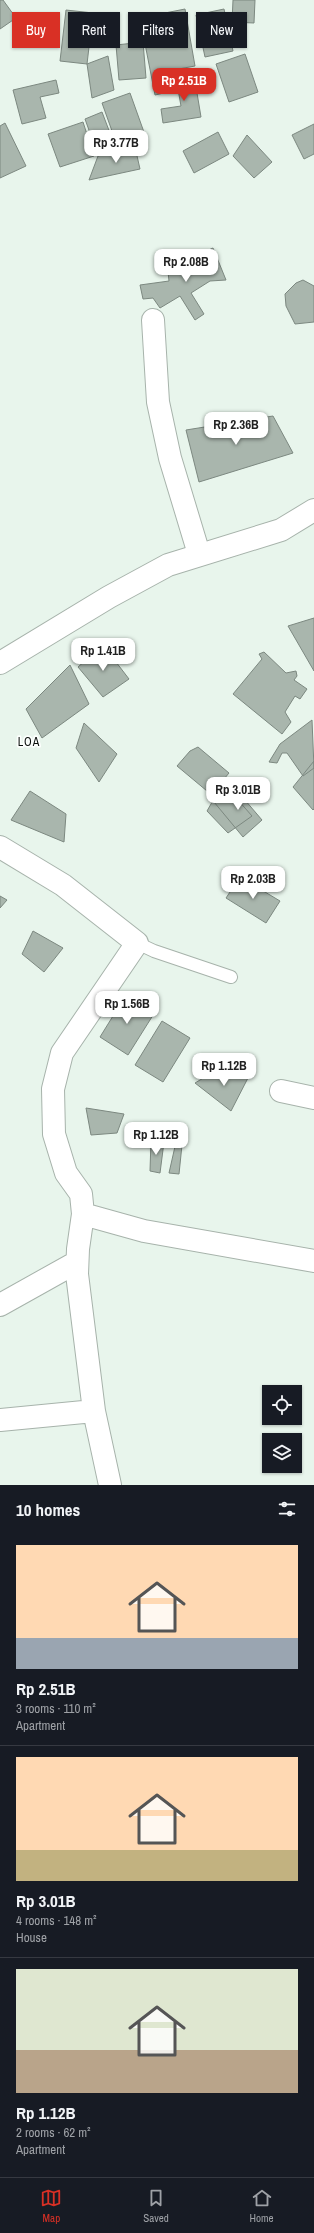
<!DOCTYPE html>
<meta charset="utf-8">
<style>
body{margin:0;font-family:"Archivo Narrow",sans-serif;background:#20242c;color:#f1f3f6;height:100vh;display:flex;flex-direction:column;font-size:15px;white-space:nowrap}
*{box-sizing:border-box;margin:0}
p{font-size:13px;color:#9ea1a6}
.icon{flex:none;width:22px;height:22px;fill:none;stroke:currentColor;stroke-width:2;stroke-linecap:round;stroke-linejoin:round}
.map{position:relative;height:1485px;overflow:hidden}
.details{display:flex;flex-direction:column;background:#171b24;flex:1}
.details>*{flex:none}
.hud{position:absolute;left:12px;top:12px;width:290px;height:36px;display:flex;gap:8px}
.fabs{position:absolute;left:262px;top:1385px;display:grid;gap:8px}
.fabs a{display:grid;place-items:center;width:40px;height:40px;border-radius:0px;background:#171b24;box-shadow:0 1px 3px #0004;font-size:20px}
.price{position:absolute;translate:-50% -34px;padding:0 9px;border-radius:8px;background:#fff;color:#222;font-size:13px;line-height:26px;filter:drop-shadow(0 1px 2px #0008)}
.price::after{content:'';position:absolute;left:50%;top:24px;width:12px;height:9px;margin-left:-6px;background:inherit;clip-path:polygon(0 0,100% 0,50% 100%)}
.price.on{background:#d93025;color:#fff}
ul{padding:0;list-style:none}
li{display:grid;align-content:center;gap:8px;height:212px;padding:0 16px}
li+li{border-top:1px solid #363941}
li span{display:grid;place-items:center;height:124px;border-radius:0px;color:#555}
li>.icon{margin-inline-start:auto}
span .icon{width:72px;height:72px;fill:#fffc;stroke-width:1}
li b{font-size:17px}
h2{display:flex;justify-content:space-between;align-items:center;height:48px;padding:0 16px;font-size:17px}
.tag{padding:0 14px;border-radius:0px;background:#171b24;box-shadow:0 1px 3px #0004;font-size:14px;line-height:36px}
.tag.on{background:#d93025;color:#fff}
.dock{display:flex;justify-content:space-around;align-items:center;height:56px;border-top:1px solid #363941;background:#171b24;font-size:11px;color:#9ea1a6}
.dock a{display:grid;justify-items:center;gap:2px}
.dock .on{color:#d93025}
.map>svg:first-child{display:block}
.building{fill:#a9b6ad;stroke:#7c8880}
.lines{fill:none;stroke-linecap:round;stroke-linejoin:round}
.service-casing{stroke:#a7b3ab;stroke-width:14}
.minor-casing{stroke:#a7b3ab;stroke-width:24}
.tertiary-casing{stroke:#a7b3ab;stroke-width:24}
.service{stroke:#fff;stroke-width:12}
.minor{stroke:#fff;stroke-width:22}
.tertiary{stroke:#fff;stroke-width:22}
.labels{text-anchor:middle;stroke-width:3.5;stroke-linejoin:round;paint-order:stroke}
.quarter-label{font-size:12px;letter-spacing:1px;fill:#080d0a;stroke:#fcfffd}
</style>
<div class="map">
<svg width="314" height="1485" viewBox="0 0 314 1485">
<rect width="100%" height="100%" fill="#e8f5ec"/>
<path class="building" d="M0,0H3L16,18L0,29Z
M233,0H255L254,23L232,22Z
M185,9L195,66L173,70L177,90L155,95L140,18Z
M224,9L233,51L205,57L196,15Z
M66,10L93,13L87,64L60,61Z
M143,42L146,78L119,80L116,45Z
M245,54L258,92L229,102L216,64Z
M108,56L114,90L92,98L87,64Z
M194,75L201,117L163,123L161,109L181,106L176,78Z
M56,80L59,93L40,97L46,118L22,124L13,90Z
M130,93L145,135L117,145L102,103Z
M102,112L113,141L95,147L85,119Z
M83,122L94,156L60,167L48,134Z
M5,123L26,166L0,178V126Z
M314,124V154L304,159L292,135Z
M218,132L229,154L194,173L183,151Z
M247,135L272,162L254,178L233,156Z
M135,147L140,169L89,180L98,156Z
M213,248L226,280L210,281L191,293L204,314L195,320L180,296L160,308L153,298L143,299L140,285L169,281L168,272L195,268L191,258Z
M303,280L314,286V322L295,324L286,306L285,294L296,283Z
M273,416L293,453L199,482L186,430Z
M314,618V671L288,626Z
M103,645L129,679L103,697L78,667Z
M264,652L286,673L296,671L297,676L294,680L307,689L300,699L295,696L285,712L291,722L282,734L233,694L262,659L259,654Z
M70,665L89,704L42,738L26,709Z
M312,720L314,768L303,776L287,753H282L277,763L269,762L280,744Z
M84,723L117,754L99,782L76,748Z
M198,747L229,773L214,791L213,796L177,766L190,751Z
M314,761V809L313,810L293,787Z
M223,783L252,816L228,833L207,811Z
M233,786L262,820L243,837L214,802Z
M30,791L66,814L64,842L11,820Z
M240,877L280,901L266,923L226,898Z
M0,896L7,900L0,908Z
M33,931L63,948L44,972L22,954Z
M126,995L155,1012L128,1055L100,1037Z
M162,1021L190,1038L163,1082L135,1065Z
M215,1071L249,1076L231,1111L195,1083Z
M86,1108L124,1114L117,1133L91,1135Z
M151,1140L164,1142L160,1173L150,1171Z
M176,1142L182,1145L179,1174L169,1173Z"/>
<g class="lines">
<defs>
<path id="service" d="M137,943L154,951L231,977"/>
<path id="minor" d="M153,320L158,402L170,458L199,554
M0,847L63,885L137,943L62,1053L53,1089L54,1134L66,1173L81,1194L83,1214L144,1231L314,1261
M281,1091L314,1098
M0,1305L77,1262
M94,1411L110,1485
M0,1420L94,1411L77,1274L78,1249L83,1214"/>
<path id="tertiary" d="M0,663L109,597L168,565L281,530L314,510"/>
</defs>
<use href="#service" class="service-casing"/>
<use href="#minor" class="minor-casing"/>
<use href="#tertiary" class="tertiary-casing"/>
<use href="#service" class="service"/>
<use href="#minor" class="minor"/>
<use href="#tertiary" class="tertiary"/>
</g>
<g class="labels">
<g class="quarter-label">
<text x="29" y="746">LOA</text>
</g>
</g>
</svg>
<div class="fabs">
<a><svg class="icon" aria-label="locate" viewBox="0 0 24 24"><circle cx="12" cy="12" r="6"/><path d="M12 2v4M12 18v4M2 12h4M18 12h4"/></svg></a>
<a><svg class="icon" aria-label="layers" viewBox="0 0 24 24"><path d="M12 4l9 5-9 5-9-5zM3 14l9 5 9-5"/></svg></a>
</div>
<b class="price on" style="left:184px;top:102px">Rp 2.51B</b>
<b class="price" style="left:116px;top:164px">Rp 3.77B</b>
<b class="price" style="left:186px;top:283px">Rp 2.08B</b>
<b class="price" style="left:236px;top:446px">Rp 2.36B</b>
<b class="price" style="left:103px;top:672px">Rp 1.41B</b>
<b class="price" style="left:238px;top:811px">Rp 3.01B</b>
<b class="price" style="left:253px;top:900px">Rp 2.03B</b>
<b class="price" style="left:127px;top:1025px">Rp 1.56B</b>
<b class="price" style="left:224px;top:1087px">Rp 1.12B</b>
<b class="price" style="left:156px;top:1156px">Rp 1.12B</b>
<div class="hud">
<a class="tag on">Buy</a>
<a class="tag">Rent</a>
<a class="tag">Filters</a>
<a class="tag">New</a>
</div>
</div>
<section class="details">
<h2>10 homes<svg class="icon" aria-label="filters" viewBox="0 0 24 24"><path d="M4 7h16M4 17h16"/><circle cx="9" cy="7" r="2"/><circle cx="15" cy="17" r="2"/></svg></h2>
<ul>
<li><span style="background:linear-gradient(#ffd9b3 75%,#9aa5b1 0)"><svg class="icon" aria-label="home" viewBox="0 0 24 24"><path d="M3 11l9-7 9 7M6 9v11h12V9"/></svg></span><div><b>Rp 2.51B</b><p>3 rooms · 110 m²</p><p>Apartment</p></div></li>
<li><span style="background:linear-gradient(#ffd9b3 75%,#c2b280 0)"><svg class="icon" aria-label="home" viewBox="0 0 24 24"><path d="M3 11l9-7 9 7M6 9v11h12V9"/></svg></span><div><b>Rp 3.01B</b><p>4 rooms · 148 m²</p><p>House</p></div></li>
<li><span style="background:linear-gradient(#dfe7d0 65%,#b9a48a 0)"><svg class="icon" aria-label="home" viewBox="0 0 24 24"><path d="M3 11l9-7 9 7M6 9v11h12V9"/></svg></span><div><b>Rp 1.12B</b><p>2 rooms · 62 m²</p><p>Apartment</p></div></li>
</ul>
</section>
<nav class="dock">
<a class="on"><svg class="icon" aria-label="map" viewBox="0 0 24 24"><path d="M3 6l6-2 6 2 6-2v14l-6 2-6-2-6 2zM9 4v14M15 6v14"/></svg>Map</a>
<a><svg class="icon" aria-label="saved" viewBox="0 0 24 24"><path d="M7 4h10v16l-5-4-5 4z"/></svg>Saved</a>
<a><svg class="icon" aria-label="home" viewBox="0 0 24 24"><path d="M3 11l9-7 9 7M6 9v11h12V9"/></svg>Home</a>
</nav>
